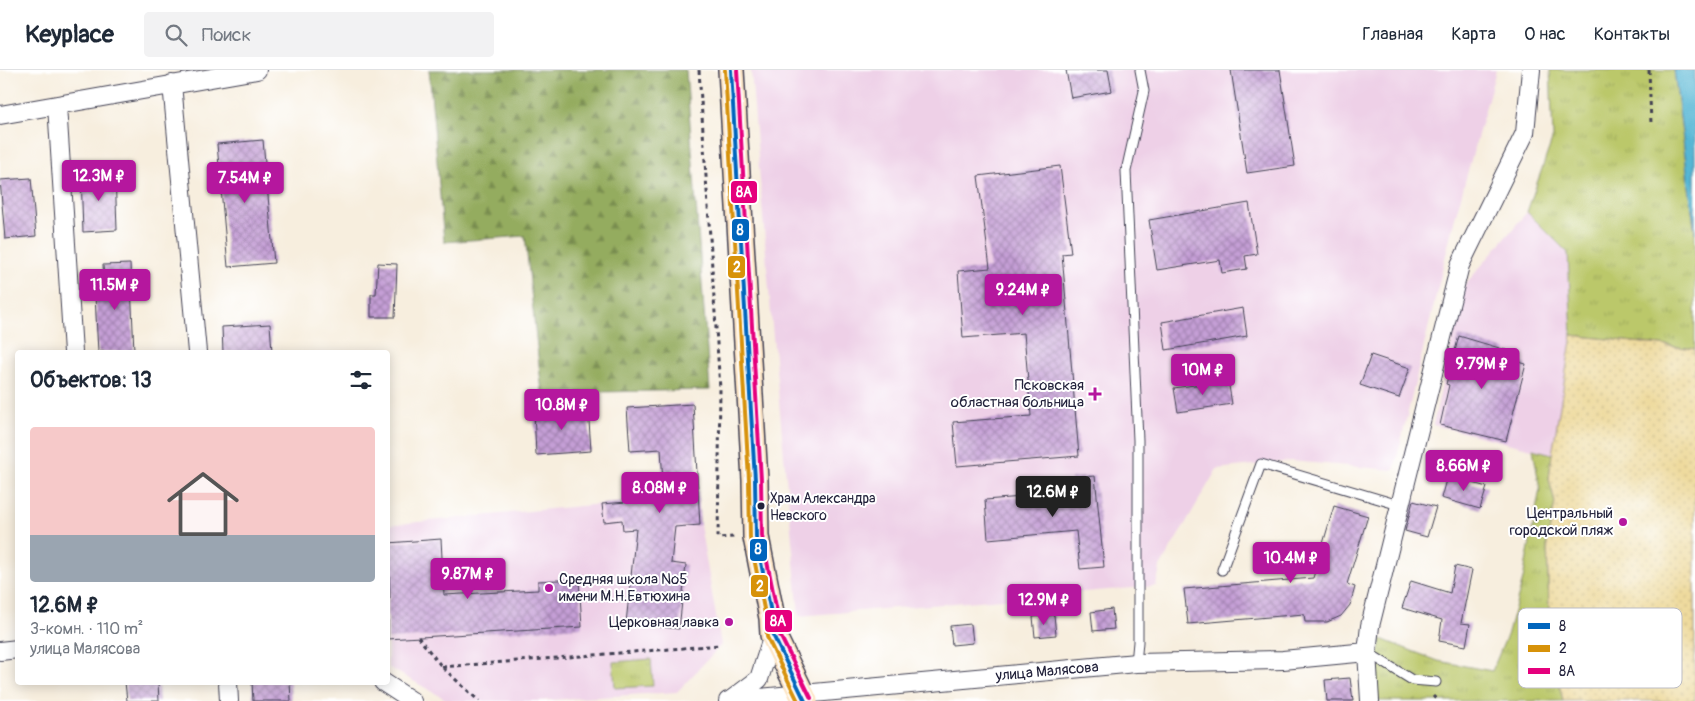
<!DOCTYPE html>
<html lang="ru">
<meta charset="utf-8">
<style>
body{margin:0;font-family:Pangolin,sans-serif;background:#f2f2f3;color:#1f2937;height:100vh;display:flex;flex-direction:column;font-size:19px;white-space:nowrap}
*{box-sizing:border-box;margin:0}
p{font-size:16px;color:#747a83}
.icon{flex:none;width:28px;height:28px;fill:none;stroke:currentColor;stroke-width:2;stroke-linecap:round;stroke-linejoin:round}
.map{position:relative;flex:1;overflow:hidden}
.details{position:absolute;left:15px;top:280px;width:375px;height:335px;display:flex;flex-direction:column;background:#fff;border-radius:5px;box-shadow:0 2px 12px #0003}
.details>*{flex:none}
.price{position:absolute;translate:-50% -42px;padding:0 11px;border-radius:5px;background:#b5179e;color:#fff;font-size:16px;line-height:32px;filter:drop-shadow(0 1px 2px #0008)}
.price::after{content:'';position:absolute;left:50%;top:30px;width:15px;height:11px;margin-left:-8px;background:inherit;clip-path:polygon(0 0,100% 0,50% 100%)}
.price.on{background:#222;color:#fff}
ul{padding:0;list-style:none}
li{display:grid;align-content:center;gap:10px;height:265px;padding:0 15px}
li+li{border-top:1px solid #e0e1e3}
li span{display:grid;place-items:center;height:155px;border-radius:5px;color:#555}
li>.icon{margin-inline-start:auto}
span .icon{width:90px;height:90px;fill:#fffc;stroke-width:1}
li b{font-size:21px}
h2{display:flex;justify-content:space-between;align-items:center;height:60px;padding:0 15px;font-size:21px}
header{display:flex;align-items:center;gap:30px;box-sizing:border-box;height:70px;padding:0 25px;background:#fff;border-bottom:1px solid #e0e1e3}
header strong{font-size:24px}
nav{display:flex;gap:28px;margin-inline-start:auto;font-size:18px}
.search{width:350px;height:45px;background:#f2f2f3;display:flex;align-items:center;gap:12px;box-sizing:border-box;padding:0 18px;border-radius:5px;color:#747a83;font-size:19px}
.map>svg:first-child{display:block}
.built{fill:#eed0e7}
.grass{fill:url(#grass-tufts);stroke:#6e7552}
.forest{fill:url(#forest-firs);stroke:#5b674c}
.sand{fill:url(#sand-dots);stroke:#887e6c}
.water{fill:#55b6d4;stroke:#3c6c88}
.building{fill:url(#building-cross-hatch)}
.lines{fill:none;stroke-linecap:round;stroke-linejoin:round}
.lane-casing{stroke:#424153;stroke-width:11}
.street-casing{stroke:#424153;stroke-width:20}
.secondary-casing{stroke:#424153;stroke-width:28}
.path{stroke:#424153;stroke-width:3;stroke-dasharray:4 4;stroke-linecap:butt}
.lane{stroke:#fff;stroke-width:9}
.street{stroke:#fff;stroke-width:18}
.secondary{stroke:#fde5c5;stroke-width:25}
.bus-1-casing{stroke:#fff;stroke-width:8}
.bus-2-casing{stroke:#fff;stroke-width:8}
.bus-3-casing{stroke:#fff;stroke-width:8}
.bus-1{stroke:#0065bd;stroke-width:4}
.bus-2{stroke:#d79209;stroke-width:4}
.bus-3{stroke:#e5007d;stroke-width:4}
.poi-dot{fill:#b5179e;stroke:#fff;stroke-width:2}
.bus-dot{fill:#22223b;stroke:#fff;stroke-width:2}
.labels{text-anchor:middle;stroke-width:4;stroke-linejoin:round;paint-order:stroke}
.bus-label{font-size:14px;fill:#22223b;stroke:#fff;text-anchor:start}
.poi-label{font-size:15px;fill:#22223b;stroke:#fff;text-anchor:end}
.street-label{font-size:15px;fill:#22223b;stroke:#fff}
.key{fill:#fff;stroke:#bdbdc4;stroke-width:1}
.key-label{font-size:14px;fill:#22223b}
.line-badge{stroke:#fff;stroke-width:2}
.badge-label{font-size:14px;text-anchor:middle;font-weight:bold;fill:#fff}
</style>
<header>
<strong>Keyplace</strong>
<div class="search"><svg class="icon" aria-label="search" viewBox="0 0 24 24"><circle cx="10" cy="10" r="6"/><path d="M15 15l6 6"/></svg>Поиск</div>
<nav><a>Главная</a><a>Карта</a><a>О нас</a><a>Контакты</a></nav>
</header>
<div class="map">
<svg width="1695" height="631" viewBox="0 0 1695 631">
<defs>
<pattern id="grass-tufts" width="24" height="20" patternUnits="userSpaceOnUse" patternTransform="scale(1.25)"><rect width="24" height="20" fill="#bbc86a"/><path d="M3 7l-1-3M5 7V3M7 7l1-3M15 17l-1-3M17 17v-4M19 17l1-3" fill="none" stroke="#a0ac5d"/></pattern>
<pattern id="forest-firs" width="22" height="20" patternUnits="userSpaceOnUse" patternTransform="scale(1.25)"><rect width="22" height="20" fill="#94ac5e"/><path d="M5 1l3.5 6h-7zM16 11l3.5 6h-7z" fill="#788c4f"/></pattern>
<pattern id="sand-dots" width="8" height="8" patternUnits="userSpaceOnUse" patternTransform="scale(1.25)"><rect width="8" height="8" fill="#eeda9e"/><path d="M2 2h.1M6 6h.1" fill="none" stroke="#ccbb89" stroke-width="1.8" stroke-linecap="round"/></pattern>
<pattern id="building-cross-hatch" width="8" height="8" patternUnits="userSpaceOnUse" patternTransform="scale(1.25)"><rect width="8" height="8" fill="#c59fd6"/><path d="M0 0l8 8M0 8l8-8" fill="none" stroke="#a081af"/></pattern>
</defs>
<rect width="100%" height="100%" fill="#fff"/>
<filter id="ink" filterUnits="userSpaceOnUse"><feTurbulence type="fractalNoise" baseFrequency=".02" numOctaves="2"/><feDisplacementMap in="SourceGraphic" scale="10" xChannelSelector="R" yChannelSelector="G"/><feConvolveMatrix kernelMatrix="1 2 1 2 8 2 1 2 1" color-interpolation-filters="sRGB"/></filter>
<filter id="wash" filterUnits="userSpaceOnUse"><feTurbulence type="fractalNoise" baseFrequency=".0096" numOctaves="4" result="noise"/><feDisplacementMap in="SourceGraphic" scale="20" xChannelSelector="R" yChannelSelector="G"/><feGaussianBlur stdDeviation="1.12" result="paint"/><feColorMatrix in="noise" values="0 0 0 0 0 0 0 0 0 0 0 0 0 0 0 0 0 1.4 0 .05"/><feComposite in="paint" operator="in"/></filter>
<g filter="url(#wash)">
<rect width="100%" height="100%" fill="#f7eede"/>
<path class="built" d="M751,0H1496L1453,155L1394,400L1291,391L1217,399L1160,497L1156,516L799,546L772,256Z
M1527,142L1568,183L1572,265L1552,384L1433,355L1465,215Z
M602,434L604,452L622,450L623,460L700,455L721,575L677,622L535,631H449L388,597V455Z"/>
<path class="grass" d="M1550,0H1674L1695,163V279L1572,265L1568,183L1527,142L1553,67Z
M1533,379L1552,384L1549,409L1555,433L1547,472L1550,572L1563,631H1369L1381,569L1438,591L1492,601L1508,563L1523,509L1540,419Z
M651,589L653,616L615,618L613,592Z"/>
<path class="forest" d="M429,0H686L710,320L542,323L525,166L444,172Z"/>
<path class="sand" d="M1572,265L1695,279V631H1563L1550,572L1547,472L1555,433L1549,409L1552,384Z"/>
<path class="water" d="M1674,0H1695V163Z"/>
<g id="blocks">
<path class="building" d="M1066,0H1108L1112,21L1071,28Z
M1231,0H1280L1295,96L1247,103Z
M263,70L274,193L228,197L217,74Z
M1060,96L1071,183L1062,184L1079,386L957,396L953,352L1031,346L1024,263L963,268L958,201L990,198L978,106Z
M115,102L117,160L83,162L81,103Z
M31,108L36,166L5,169L0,110Z
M1249,133L1257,184L1245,186L1247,199L1222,203L1220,190L1157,200L1149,150Z
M378,193L397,194L395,247H371V224H376Z
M130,194L134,281L98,282L95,226L105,225L103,195Z
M1243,238L1247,266L1166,280L1162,252Z
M270,254L272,282H223L222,257Z
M1459,266L1506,280L1504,288L1526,294L1506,371L1440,355L1449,315L1446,314Z
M1371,285L1410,298L1399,328L1360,315Z
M1228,310L1232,334L1178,342L1174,318Z
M693,334L700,455L675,457L671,493L686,495L679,559L626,553L636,459L623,460L622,450L604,452L602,434L664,429L661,379L630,381L627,338Z
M588,336L591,381L536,385L534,340Z
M1095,406L1104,497L1080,499L1076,461L988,469L985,430L1072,423L1071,408Z
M1447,406L1487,417L1480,439L1441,428Z
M1413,431L1436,437L1427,467L1405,461Z
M1334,436L1368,446L1347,514L1355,517L1350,535L1341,546L1327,552H1305L1304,544L1188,554L1184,519L1313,508Z
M441,469L444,525L538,520V511L579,509L582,557L388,569V529H390L388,473Z
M1455,496L1472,500L1461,553L1470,554L1466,576L1439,571L1442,550L1402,538L1411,511L1450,523Z
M1112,539L1114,559L1093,561L1091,542Z
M1054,545L1056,565L1035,567L1033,547Z
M971,554L973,573L952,575L950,556Z
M1350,608L1353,631H1327L1325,610Z
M125,612H158L159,631H127Z
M252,612H290L291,631H253Z"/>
</g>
</g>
<g filter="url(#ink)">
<use href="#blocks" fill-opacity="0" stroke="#424153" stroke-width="1"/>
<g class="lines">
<defs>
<path id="lane" d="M1222,500L1261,394L1399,435
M1367,582L1412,610L1436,612
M1136,593L1138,572V370L1126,101L1144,21L1140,0"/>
<path id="street" d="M172,14L197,282
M57,35L73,282
M0,45L257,0
M0,581L18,579
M228,612L229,631
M383,612L412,631
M731,630L759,609L773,565
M728,631L1136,593L1283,590L1367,582
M1370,631L1367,582L1370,556L1460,195L1525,63L1531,0"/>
<path id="secondary" d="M731,0L755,410L756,467L772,548L773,565L805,631"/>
</defs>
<use href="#lane" class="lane-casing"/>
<use href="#street" class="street-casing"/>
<use href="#secondary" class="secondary-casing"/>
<path class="path" d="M699,0L720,319L718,468L734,467
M1649,0L1651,54
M418,567L442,597L479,631
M442,597L721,575
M1433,626L1438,631"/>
<use href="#lane" class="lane"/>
<use href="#street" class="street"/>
<use href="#secondary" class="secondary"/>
<defs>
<path id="bus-1" d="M731,0L755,410L756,467L772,548L773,565L805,631"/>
<path id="bus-2" d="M725,0L749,410L750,468L766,549L767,567L798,631"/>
<path id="bus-3" d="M737,0L761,410L762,466L778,547L779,563L811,628"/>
</defs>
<use href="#bus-1" class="bus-1-casing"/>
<use href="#bus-2" class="bus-2-casing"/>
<use href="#bus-3" class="bus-3-casing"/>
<use href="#bus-1" class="bus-1"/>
<use href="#bus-2" class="bus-2"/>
<use href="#bus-3" class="bus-3"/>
</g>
</g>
<g class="poi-dot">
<path d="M1092.5 316.5h5v5h5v5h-5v5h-5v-5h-5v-5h5z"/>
<circle cx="1623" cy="452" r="5"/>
<circle cx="549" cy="518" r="5"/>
<circle cx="729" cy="552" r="5"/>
</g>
<circle class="bus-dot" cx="761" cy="436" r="4.5"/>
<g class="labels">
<g class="bus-label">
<text x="770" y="433">Храм Александра<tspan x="770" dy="17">Невского</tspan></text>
</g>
<g class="poi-label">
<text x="1084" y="320">Псковская<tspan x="1084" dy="17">областная больница</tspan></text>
<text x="1613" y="448">Центральный<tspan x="1613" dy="17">городской пляж</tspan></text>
<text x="559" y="514" text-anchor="start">Средняя школа №5<tspan x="559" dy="17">имени М.Н.Евтюхина</tspan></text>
<text x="719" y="557">Церковная лавка</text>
</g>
<g class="street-label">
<text transform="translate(1047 601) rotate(-5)" y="5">улица Малясова</text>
</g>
</g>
<rect x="1518" y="538" width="164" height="80" rx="8" class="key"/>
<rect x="1528" y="553" width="22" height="6" fill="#0065bd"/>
<rect x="1528" y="575" width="22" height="7" fill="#d79209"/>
<rect x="1528" y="598" width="22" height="6" fill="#e5007d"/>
<g class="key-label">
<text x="1559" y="561">8</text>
<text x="1559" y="583">2</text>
<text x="1559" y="606">8А</text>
</g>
<g class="line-badge">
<rect x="730" y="110" width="28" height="24" rx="5" fill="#e5007d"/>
<rect x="731" y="148" width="19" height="24" rx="5" fill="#0065bd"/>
<rect x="727" y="185" width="19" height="24" rx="5" fill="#d79209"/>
<rect x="749" y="468" width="19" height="24" rx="5" fill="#0065bd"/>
<rect x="750" y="504" width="19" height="24" rx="5" fill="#d79209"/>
<rect x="764" y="539" width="29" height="24" rx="5" fill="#e5007d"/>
</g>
<g class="badge-label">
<text x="744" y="127">8А</text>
<text x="740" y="165">8</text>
<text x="737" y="202">2</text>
<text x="758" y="484">8</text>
<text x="760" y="521">2</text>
<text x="778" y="556">8А</text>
</g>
</svg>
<b class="price" style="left:99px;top:132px">12.3M ₽</b>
<b class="price" style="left:245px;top:134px">7.54M ₽</b>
<b class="price" style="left:115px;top:241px">11.5M ₽</b>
<b class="price" style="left:1023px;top:246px">9.24M ₽</b>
<b class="price" style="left:1482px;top:320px">9.79M ₽</b>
<b class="price" style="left:1203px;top:326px">10M ₽</b>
<b class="price" style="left:562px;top:361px">10.8M ₽</b>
<b class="price" style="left:1464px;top:422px">8.66M ₽</b>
<b class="price" style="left:660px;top:444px">8.08M ₽</b>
<b class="price on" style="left:1053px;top:448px">12.6M ₽</b>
<b class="price" style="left:1291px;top:514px">10.4M ₽</b>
<b class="price" style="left:468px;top:530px">9.87M ₽</b>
<b class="price" style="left:1044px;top:556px">12.9M ₽</b>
<section class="details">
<h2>Объектов: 13<svg class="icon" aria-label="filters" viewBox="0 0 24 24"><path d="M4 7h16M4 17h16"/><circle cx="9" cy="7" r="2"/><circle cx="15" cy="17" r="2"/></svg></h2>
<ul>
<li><span style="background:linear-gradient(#f6c9c9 70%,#9aa5b1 0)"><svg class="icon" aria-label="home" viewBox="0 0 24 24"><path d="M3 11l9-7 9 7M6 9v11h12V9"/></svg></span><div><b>12.6M ₽</b><p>3-комн. · 110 m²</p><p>улица Малясова</p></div></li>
</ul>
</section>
</div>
